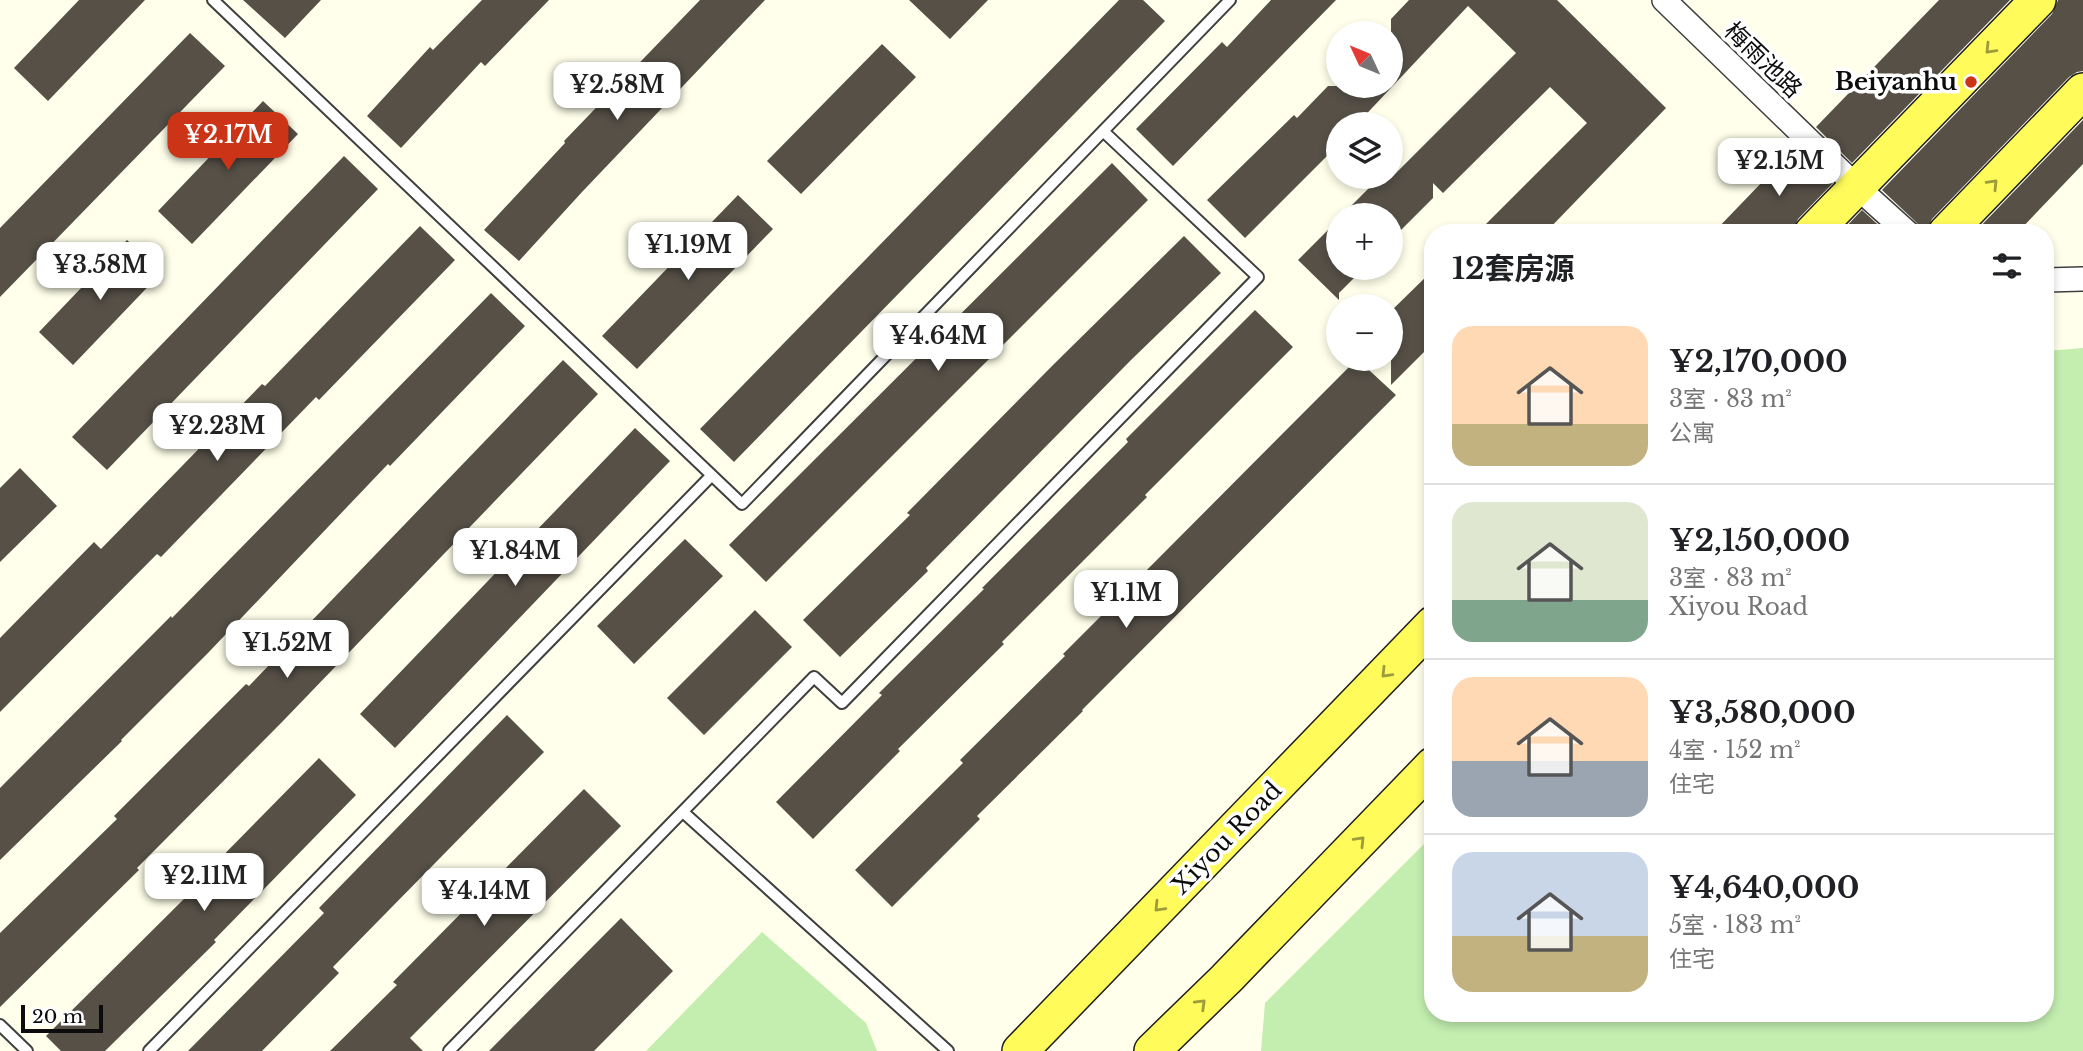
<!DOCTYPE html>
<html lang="zh">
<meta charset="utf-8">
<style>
body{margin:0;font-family:"Libre Baskerville","Noto Sans SC",serif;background:#f6f6f6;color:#202124;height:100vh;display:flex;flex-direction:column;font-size:26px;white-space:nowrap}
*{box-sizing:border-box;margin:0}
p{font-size:23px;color:#757577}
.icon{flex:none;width:38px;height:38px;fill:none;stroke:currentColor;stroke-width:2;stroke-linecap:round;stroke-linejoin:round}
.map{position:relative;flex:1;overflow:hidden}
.drawer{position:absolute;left:1424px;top:224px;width:630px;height:798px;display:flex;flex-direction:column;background:#fff;border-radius:28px;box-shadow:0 4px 10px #0003}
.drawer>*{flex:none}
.needle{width:46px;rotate:314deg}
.buttons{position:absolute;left:1326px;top:21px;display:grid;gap:14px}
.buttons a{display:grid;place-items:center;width:77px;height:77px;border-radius:50%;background:#fff;box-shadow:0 4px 10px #0003;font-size:35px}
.scale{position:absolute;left:21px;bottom:18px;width:82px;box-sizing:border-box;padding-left:7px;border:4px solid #0c0c0c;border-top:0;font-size:19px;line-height:24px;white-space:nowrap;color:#0c0c0c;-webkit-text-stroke:5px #fff;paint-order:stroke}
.price{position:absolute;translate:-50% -60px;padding:0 16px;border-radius:14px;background:#fff;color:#222;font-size:23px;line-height:46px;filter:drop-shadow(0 2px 4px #0008)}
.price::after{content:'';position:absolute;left:50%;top:42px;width:21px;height:16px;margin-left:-10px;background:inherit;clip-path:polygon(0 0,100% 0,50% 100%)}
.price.current{background:#cb3416;color:#fff}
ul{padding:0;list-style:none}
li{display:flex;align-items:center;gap:21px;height:175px;padding:0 28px}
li+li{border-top:2px solid #e0e0e0}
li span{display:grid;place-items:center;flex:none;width:196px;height:140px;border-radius:21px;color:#555}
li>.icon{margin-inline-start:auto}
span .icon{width:84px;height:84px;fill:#fffc;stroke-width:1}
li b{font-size:30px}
h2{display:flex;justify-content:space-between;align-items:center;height:84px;padding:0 28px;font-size:30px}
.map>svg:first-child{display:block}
.green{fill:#c3eeb0}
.building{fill:#565047}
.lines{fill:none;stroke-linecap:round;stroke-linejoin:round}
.service-casing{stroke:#3f3f3f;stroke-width:14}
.minor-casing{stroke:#3f3f3f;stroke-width:26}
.primary-casing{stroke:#1d1d1d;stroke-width:38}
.service{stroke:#fff;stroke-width:10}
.minor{stroke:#fff;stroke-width:23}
.primary{stroke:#fffb5b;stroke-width:35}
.oneway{stroke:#9e9b3b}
.poi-dot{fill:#cb3416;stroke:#fff;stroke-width:2.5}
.labels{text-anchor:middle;stroke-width:7;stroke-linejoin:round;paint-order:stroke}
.street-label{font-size:24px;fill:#0c0c0c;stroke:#fff}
.poi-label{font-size:24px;font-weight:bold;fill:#0c0c0c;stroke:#fff;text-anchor:end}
</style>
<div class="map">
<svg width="2083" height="1051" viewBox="0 0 2083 1051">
<rect width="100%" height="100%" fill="#ffffeb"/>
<path class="green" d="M2083,348V1051H1261L1265,1003L1433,835V1013H2046V351Z
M762,932L866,1023L877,1051H646Z"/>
<path class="building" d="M79,0H145L48,101L14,68Z
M243,0H321L285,38Z
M482,0H549L485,66L481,62L401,148L367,116L430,47L433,50Z
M700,0H765L582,192L519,261L484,230L565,143L564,141Z
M909,0H988L950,39Z
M1119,0H1143L1165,21L734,462L700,429Z
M1271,0H1336L1173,166L1136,129L1222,42L1227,47Z
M1409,0H1557L1666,108L1545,233H1477L1587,123L1550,87L1443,193L1433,183V198L1391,240V215H1342L1380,177H1392L1516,53L1468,6L1357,124H1339V144L1245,238L1207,200L1294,115L1297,118L1328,86H1391V19Z
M1939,0H2010L1852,163L1816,127Z
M2058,0H2083V71L2077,72L2069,77L1932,219L1926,233H1922L1917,223L1882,190L2052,14Z
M190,33L225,66L0,297V228Z
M882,44L916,77L801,194L767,161Z
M263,101L298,134L192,244L158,211Z
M2083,120V164L2017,233H1974Z
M1796,147L1833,183L1798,219L1792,233H1713Z
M344,156L378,189L107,470L72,437Z
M1112,163L1148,200L766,582L729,545Z
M738,195L773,229L637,369L602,336Z
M1862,210L1887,233H1840Z
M1339,219V268H1364L1339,293V300L1298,260Z
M420,226L455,260L319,400L316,397L161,557L157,554L0,712V638L94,542L101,549L262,384L265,386Z
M1184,236L1221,273L1131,360L926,568L928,571L840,657L803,620L910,515L907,513L1053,365Z
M127,240L162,272L73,365L39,332Z
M1433,270V343L1391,385V311Z
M491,293L525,326L390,466L388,464L207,654L121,740L122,741L0,860V788L171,616L172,618Z
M1255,310L1293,347L1145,495L1147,497L1002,642L1004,644L898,749L900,751L813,839L776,802L882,695L879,693L984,589L982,588L1128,442L1126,439Z
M1357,359L1396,395L1082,710L1083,711L977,816L980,819L892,907L855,870L963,763L960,760L1065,656L1063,654L1107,610Z
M563,360L598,394L283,721L137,868L139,870L0,1007V933L117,819L114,816L246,684L249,686Z
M635,428L670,461L395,748L360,714Z
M20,468L57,506L0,562V488Z
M685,539L723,576L634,664L597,626Z
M755,610L792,647L704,735L667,698Z
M507,715L544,752L333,967L339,973L262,1051H188L324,913L319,908Z
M319,758L356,795L214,940L216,942L105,1051H61L46,1036L192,891L190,889Z
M584,789L621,826L410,1038L423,1051H330L397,985L393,982Z
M621,918L673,971L594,1051H489Z"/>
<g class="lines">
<defs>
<path id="service" d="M213,0L742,504L1230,0
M683,812L948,1051
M0,1025L27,1051
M149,1051L711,476
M449,1051L814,677L842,703L1258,277L1103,131"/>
<path id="minor" d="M1664,0L1857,187L1908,233
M2046,280L2083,279"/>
<path id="primary" d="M1812,233L2038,0
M1946,233L2083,91
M1020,1051L1433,624
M1152,1051L1226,979L1433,765"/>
</defs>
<use href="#service" class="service-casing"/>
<use href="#minor" class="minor-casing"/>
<use href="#primary" class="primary-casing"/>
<use href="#service" class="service"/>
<use href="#minor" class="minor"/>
<use href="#primary" class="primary"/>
</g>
<defs><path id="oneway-chevron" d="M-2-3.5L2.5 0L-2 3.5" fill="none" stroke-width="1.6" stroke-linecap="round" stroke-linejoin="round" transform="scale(1.75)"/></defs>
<g class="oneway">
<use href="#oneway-chevron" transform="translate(1990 49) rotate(134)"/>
<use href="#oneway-chevron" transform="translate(1993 184) rotate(-46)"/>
<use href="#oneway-chevron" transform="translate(1386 673) rotate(134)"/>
<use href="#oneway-chevron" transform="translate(1360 841) rotate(-46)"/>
<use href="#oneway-chevron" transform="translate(1159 907) rotate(134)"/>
<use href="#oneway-chevron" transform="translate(1201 1004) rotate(-44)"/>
</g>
<circle class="poi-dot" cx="1971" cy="82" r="7"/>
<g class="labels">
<g class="street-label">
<text transform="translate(1763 60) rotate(44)" y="8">梅雨池路</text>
<text transform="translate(1227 838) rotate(-46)" y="8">Xiyou Road</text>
</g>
<g class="poi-label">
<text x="1957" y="90">Beiyanhu</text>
</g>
</g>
</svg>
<div class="buttons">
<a><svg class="needle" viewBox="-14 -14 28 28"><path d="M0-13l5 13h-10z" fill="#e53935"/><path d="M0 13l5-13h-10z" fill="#757577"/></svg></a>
<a><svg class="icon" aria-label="layers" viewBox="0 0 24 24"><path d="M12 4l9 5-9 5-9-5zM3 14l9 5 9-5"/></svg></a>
<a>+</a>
<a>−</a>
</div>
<div class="scale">20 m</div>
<b class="price" style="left:617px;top:122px">¥2.58M</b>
<b class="price current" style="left:228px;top:172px">¥2.17M</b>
<b class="price" style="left:1779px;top:198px">¥2.15M</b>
<b class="price" style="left:688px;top:282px">¥1.19M</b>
<b class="price" style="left:100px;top:302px">¥3.58M</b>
<b class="price" style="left:938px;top:373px">¥4.64M</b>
<b class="price" style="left:217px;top:463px">¥2.23M</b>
<b class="price" style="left:515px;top:588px">¥1.84M</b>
<b class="price" style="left:1126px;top:630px">¥1.1M</b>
<b class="price" style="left:287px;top:680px">¥1.52M</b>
<b class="price" style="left:204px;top:913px">¥2.11M</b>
<b class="price" style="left:484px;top:928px">¥4.14M</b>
<section class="drawer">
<h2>12套房源<svg class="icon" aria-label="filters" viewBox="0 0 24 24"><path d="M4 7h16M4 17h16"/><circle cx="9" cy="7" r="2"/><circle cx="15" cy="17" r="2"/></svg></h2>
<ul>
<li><span style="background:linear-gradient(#ffd9b3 70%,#c2b280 0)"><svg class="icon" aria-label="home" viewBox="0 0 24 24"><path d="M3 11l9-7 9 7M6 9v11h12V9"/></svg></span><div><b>¥2,170,000</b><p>3室 · 83 m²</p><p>公寓</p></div></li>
<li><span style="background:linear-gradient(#dfe7d0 70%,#7fa58c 0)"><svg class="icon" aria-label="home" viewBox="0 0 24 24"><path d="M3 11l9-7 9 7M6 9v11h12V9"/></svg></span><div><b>¥2,150,000</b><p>3室 · 83 m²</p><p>Xiyou Road</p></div></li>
<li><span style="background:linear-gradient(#ffd9b3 60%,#9aa5b1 0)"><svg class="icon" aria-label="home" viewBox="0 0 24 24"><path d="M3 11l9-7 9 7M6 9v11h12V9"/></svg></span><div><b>¥3,580,000</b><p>4室 · 152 m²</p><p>住宅</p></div></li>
<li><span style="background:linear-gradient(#c9d6e8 60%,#c2b280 0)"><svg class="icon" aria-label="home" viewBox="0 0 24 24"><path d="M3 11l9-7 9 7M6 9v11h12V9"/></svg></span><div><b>¥4,640,000</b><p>5室 · 183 m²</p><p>住宅</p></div></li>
</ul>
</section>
</div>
